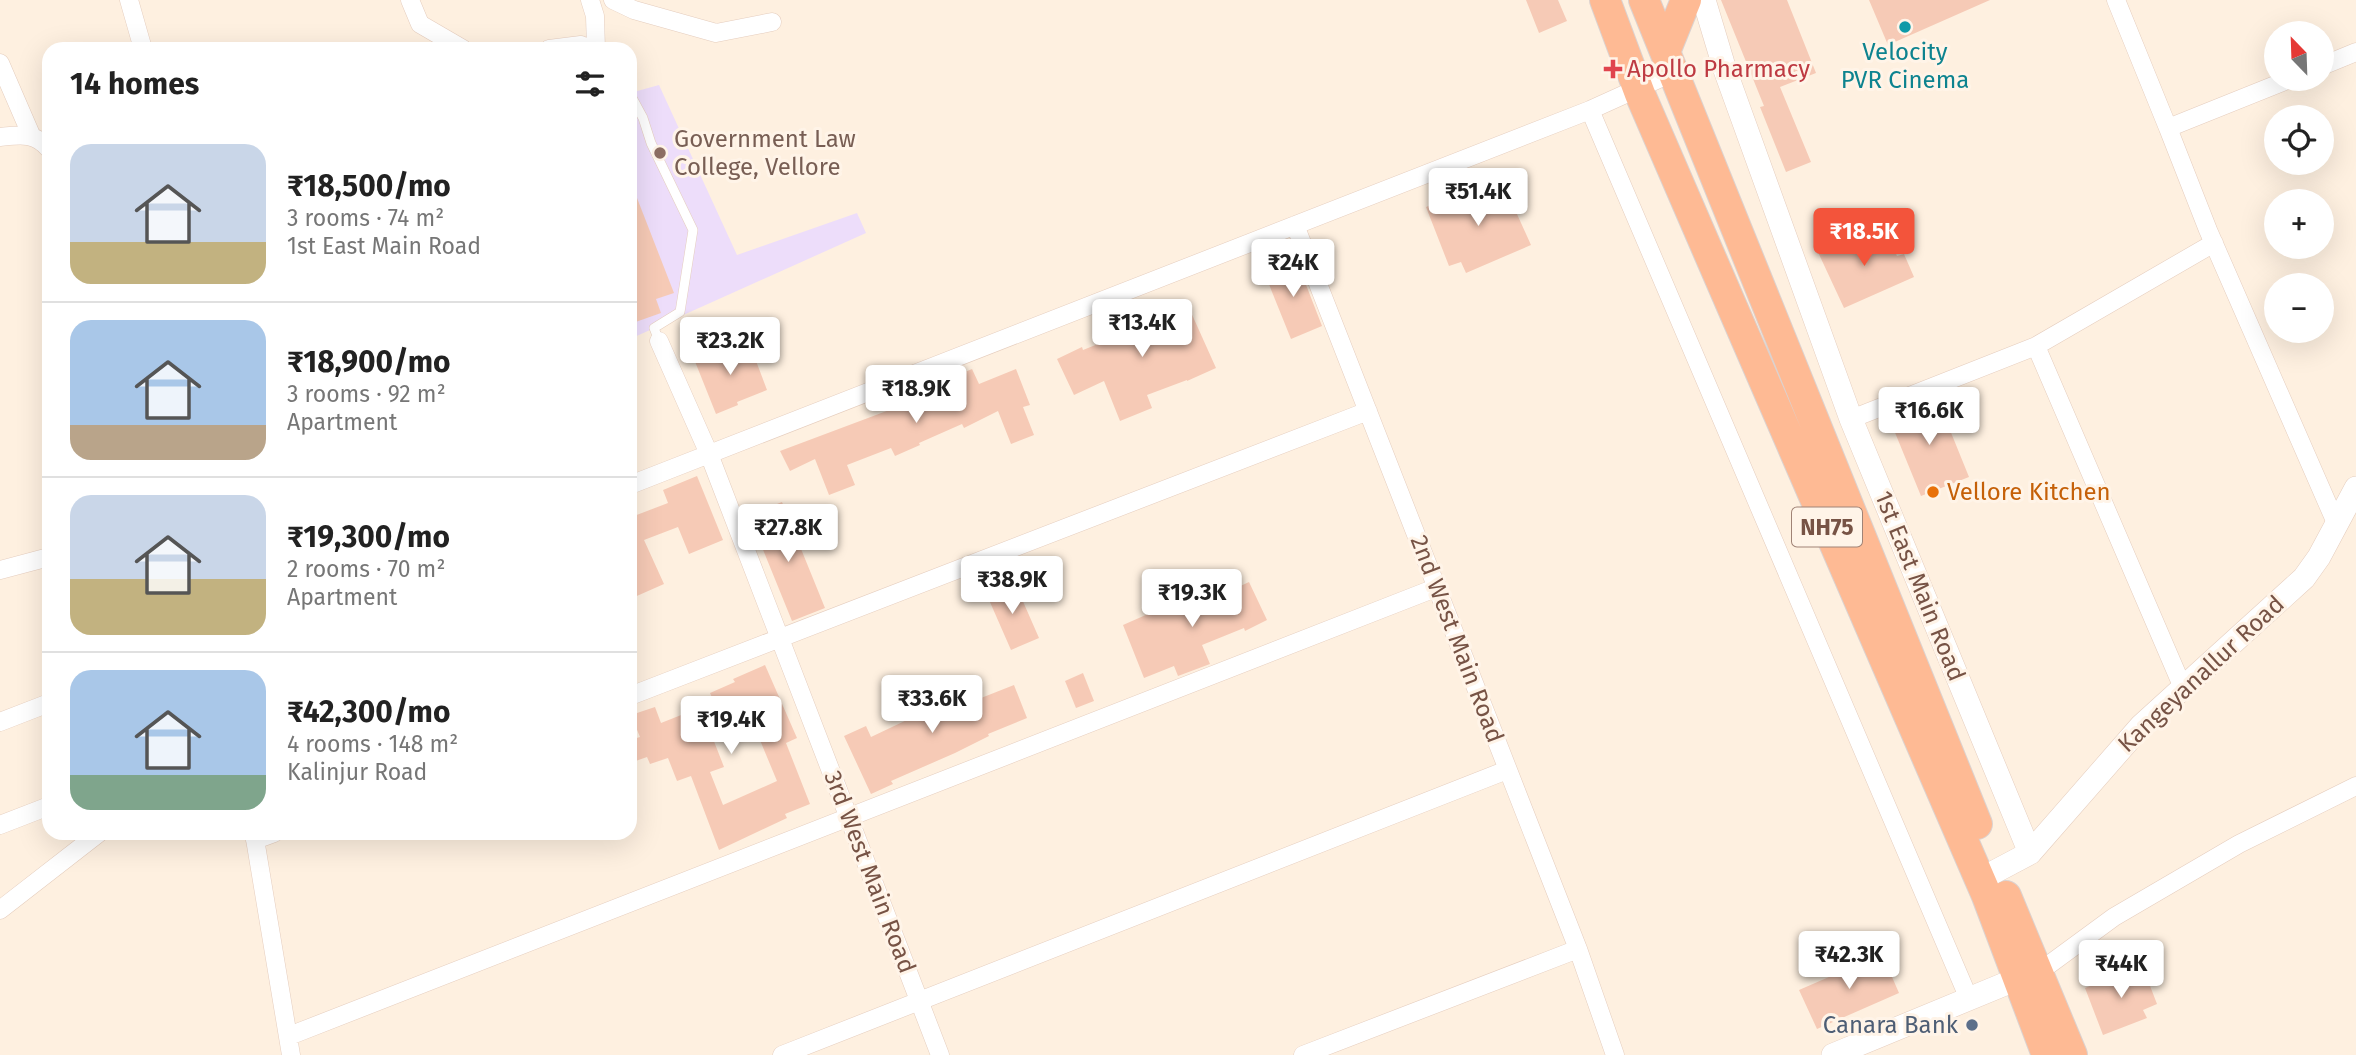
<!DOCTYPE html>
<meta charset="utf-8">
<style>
body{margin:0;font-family:"Fira Sans",sans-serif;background:#f6f6f6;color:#222;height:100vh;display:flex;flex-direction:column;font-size:26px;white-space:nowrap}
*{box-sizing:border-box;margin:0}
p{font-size:23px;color:#767676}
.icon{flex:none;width:38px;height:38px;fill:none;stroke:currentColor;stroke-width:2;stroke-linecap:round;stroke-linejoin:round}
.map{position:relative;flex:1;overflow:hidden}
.side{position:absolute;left:42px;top:42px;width:595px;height:798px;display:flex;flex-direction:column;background:#fff;border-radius:21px;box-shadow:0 7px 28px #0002}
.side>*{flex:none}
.needle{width:46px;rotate:337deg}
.fabs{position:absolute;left:2264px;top:21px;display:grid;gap:14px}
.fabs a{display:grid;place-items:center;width:70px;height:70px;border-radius:50%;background:#fff;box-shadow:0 7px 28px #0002;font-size:35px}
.price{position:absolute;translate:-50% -60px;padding:0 16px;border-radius:7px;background:#fff;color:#222;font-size:23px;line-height:46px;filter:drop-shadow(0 2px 4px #0008)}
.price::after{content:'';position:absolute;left:50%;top:42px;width:21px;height:16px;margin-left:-10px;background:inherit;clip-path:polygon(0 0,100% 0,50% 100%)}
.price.current{background:#f3543b;color:#fff}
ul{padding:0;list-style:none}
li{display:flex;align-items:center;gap:21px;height:175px;padding:0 28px}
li+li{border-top:2px solid #e0e0e0}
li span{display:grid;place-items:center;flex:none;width:196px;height:140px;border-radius:21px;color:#555}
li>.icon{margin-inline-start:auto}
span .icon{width:84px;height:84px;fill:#fffc;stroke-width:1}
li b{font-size:30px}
h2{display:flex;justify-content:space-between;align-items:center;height:84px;padding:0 28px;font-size:30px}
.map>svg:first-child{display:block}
.education{fill:#edddfa}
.building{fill:#f6cab6;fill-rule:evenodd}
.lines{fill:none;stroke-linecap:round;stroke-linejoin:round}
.service-casing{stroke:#e5cdbe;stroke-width:10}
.minor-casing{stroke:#e5cdbe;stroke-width:19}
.tertiary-casing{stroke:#e5cdbe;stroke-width:24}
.trunk-casing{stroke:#dcd2cf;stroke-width:32}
.service{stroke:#fff;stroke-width:9}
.minor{stroke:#fff;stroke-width:18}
.tertiary{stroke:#fff;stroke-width:23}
.trunk{stroke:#feba94;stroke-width:30}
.culture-dot{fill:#0f9aa8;stroke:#fff4e8;stroke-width:2.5}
.health-dot{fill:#e0444e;stroke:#fff4e8;stroke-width:2.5}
.education-dot{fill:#8d6e63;stroke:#fff4e8;stroke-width:2.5}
.food-dot{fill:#e8710a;stroke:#fff4e8;stroke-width:2.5}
.service-dot{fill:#5c6f8a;stroke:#fff4e8;stroke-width:2.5}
.labels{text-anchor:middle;stroke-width:6;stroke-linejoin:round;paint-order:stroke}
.shield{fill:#fff4e8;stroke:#a08376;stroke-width:2}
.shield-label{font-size:23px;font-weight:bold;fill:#775345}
.culture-label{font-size:24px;fill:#0d838f;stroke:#fff4e8}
.health-label{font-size:24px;fill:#be3a42;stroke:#fff4e8;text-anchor:start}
.education-label{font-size:24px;fill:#785e54;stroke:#fff4e8;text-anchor:start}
.food-label{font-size:24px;fill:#c56008;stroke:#fff4e8;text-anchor:start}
.street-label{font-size:24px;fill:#775345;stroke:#fff4e8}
.service-label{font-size:24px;fill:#4e5e75;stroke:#fff4e8;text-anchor:end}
</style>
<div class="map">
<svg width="2356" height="1055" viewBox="0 0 2356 1055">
<rect width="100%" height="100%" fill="#fef0e0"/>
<path class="education" d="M659,85L737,255L857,213L866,233L630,339V93Z"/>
<path class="building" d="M1526,0H1558L1567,21L1539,33Z
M1721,0H1787L1816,73L1780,87L1811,162L1786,172L1760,107L1764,106Z
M1869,0H1990L1888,45Z
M630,180L674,293L656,299L661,313L630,324Z
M1503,183L1531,245L1466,273L1461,262L1449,266L1426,207L1461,193L1464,200Z
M1872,232L1878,245L1890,240L1897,256L1904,254L1914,277L1844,308L1817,250L1839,240L1842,246Z
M1296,259L1322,326L1291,339L1264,272Z
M1185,299L1216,368L1187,381V380L1147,395L1152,408L1120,421L1104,381L1074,395L1057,359L1082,347L1083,350L1128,332L1124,320L1151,310L1152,314Z
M750,345L767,390L737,402L738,405L716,414L694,359L716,350L719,357Z
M972,369L979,384L1016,369L1030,405L1023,407L1034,435L1011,444L998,411L964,428L962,424L919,443L920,445L895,456L891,448L847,465L855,485L829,495L815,459L790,471L780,451L900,406L898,401Z
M1937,398L1969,477L1921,496L1889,418Z
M697,476L723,540L689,554L678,527L644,540L664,584L630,599V508L634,516L668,503L663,490Z
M782,502L825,608L792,621L753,525L771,518L767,508Z
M1217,578L1223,594L1249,582L1267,620L1245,631L1244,628L1202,645L1210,664L1178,676L1174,666L1144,678L1123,625L1173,603L1176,610L1206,598L1201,584Z
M1014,581L1039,638L1011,650L986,593Z
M765,665L797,738L786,743L810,804L785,814L787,818L719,850L691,776L677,781L668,758L650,764L647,757L630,763V740L640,737L631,715L655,707L661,723L714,702L710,693L735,682L733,679ZM747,709L777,781L723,805L710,772L724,767L708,726Z
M1083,673L1094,701L1076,708L1065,681Z
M1014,685L1027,718L988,734L989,736L955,753L891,781L893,784L871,794L844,736L866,726L871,737L911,718L910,714L970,689L976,700Z
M1882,954L1899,993L1817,1029L1799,990Z
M2142,965L2157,1004L2143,1010L2147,1018L2103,1035L2085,988Z"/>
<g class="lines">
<defs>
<path id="service" d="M630,94L643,118L651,143L693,230L680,312L654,328L659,341"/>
<path id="minor" d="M129,0L143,49
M410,0L420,24L463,49
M590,0L595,16L596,49
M613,0L634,10L716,33L772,22
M2116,0L2168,128L2290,79
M549,49L581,45L589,49
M0,63L32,137
M2322,66L2356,52
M1590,110L1969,999
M2168,128L2208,230L2336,523
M0,137C20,135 35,132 49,149
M1295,225L1578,949L1615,1055
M659,341L709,454L940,1055
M2036,346L2214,243
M1851,419L2036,346L2183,688
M630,485L1590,110L1674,72
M0,570L49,557
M630,696L1368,411
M0,722L49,703
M0,825L49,806
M254,833L291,1055
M255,840L274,833
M0,910L99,833
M2030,975L2039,972L2114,917L2239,844L2356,786
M289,1036L1438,587
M782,1055L1507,770
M1303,1055L1578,949"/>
<path id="tertiary" d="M1704,0L1725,70L1851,419L2030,853
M1979,880L2030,853L2141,726L2304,578L2319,557L2356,488
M1833,1055L2017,979"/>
<path id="trunk" d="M1605,0L1640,94L1987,896L2047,1055
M1644,0L1977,824
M1665,52L1686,0
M2006,896L2072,1055"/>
</defs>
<use href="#service" class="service-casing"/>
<use href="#minor" class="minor-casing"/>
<use href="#tertiary" class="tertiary-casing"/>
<use href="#trunk" class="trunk-casing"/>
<use href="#service" class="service"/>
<use href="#minor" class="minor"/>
<use href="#tertiary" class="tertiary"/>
<use href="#trunk" class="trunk"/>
</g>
<circle class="culture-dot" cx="1905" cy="27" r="7"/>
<path class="health-dot" d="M1609.5 58.5h7v7h7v7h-7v7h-7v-7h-7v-7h7z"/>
<circle class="education-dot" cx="660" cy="153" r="7"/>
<circle class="food-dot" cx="1933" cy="492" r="7"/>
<circle class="service-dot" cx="1972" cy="1025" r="7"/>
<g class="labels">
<rect class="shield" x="1792" y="507.5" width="70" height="39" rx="5"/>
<g class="shield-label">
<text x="1827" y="535">NH75</text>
</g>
<g class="culture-label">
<text x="1905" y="60">Velocity<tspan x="1905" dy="28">PVR Cinema</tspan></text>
</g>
<g class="health-label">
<text x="1627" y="77">Apollo Pharmacy</text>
</g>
<g class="education-label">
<text x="674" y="147">Government Law<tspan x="674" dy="28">College, Vellore</tspan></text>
</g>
<g class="food-label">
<text x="1947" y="500">Vellore Kitchen</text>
</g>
<g class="street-label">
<text transform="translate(1920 586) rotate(68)" y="8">1st East Main Road</text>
<text transform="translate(1457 639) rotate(69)" y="8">2nd West Main Road</text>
<text transform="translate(2201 674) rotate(-43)" y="8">Kangeyanallur Road</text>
<text transform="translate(870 872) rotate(69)" y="8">3rd West Main Road</text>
</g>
<g class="service-label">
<text x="1958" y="1033">Canara Bank</text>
</g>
</g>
</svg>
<div class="fabs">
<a><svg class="needle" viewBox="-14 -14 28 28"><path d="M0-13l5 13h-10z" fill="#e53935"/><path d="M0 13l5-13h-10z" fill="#767676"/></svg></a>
<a><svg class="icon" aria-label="locate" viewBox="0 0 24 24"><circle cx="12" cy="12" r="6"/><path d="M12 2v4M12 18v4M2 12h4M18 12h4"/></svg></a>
<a>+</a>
<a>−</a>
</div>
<b class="price" style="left:1478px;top:228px">₹51.4K</b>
<b class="price current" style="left:1864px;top:268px">₹18.5K</b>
<b class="price" style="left:1293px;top:299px">₹24K</b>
<b class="price" style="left:1142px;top:359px">₹13.4K</b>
<b class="price" style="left:730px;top:377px">₹23.2K</b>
<b class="price" style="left:916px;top:425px">₹18.9K</b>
<b class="price" style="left:1929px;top:447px">₹16.6K</b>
<b class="price" style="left:788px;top:564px">₹27.8K</b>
<b class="price" style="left:1012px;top:616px">₹38.9K</b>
<b class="price" style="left:1192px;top:629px">₹19.3K</b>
<b class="price" style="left:932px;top:735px">₹33.6K</b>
<b class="price" style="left:731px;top:756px">₹19.4K</b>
<b class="price" style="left:1849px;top:991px">₹42.3K</b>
<b class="price" style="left:2121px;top:1000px">₹44K</b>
<section class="side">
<h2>14 homes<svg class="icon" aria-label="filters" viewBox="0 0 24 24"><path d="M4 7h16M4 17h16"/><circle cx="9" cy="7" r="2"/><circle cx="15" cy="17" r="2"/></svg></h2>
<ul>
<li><span style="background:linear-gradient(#c9d6e8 70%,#c2b280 0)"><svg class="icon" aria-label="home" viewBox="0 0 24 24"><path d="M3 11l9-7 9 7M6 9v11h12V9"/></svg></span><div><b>₹18,500/mo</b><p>3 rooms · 74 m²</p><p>1st East Main Road</p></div></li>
<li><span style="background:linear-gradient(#a9c7e8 75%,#b9a48a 0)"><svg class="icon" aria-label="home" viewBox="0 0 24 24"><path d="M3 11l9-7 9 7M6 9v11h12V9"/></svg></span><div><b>₹18,900/mo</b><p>3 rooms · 92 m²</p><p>Apartment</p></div></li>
<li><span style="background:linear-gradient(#c9d6e8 60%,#c2b280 0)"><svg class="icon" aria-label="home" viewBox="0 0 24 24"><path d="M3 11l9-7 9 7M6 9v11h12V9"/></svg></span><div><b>₹19,300/mo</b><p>2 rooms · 70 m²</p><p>Apartment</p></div></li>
<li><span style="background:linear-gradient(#a9c7e8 75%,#7fa58c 0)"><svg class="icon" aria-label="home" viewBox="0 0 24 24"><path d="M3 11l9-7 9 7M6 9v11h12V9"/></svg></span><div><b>₹42,300/mo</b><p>4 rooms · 148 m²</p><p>Kalinjur Road</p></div></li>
</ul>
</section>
</div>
